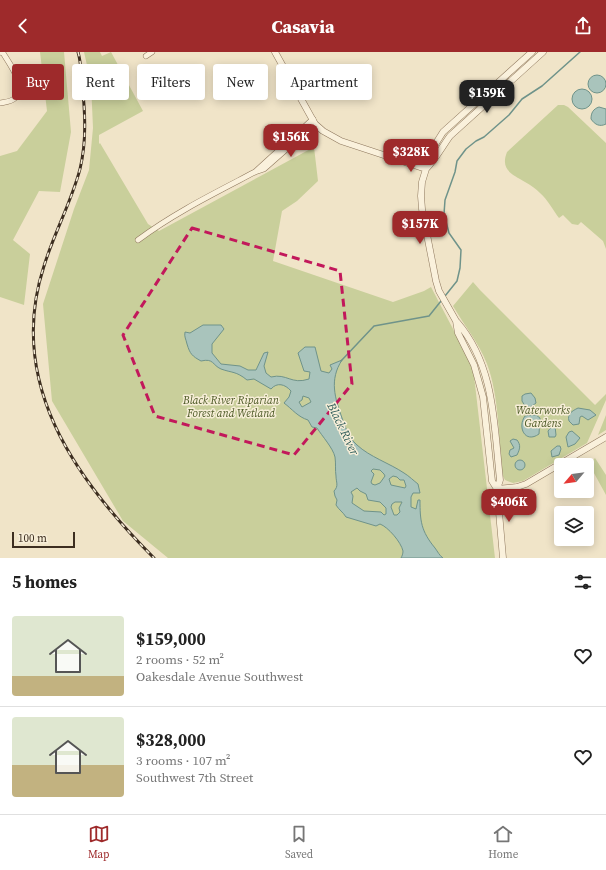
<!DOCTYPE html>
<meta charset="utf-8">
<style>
body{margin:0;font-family:"Source Serif 4",serif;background:#f6f6f6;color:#222;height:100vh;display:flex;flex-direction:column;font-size:15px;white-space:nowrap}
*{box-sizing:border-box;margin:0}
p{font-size:13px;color:#767676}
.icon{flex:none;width:22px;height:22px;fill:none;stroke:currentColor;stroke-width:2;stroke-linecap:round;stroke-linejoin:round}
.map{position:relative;height:506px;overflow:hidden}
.sheet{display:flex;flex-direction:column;background:#fff;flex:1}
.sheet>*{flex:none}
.guide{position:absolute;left:12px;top:12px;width:400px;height:36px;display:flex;gap:8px}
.needle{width:26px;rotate:241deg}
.fabs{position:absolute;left:554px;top:406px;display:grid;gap:8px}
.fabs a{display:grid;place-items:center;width:40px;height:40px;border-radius:4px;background:#fff;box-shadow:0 2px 10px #0003;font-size:20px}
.scale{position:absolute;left:12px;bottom:10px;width:63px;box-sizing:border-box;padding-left:4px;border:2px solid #3d2e20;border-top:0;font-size:11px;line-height:14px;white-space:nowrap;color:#3d2e20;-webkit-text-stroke:3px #f7eed8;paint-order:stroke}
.price{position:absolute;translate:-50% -34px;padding:0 9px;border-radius:8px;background:#9e2a2b;color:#fff;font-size:13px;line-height:26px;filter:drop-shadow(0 1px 2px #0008)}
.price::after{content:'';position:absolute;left:50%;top:24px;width:12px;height:9px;margin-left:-6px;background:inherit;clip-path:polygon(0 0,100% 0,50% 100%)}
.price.selected{background:#222;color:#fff}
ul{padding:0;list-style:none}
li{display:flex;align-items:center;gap:12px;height:100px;padding:0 12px}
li+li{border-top:1px solid #e0e0e0}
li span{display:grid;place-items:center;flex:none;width:112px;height:80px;border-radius:4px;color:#555}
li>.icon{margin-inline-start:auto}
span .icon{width:48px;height:48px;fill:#fffc;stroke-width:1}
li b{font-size:17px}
h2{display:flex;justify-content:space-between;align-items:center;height:48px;padding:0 12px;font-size:17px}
.pill{padding:0 14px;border-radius:4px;background:#fff;box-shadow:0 2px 10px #0003;font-size:14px;line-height:36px}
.pill.selected{background:#9e2a2b;color:#fff}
header{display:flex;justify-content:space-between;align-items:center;height:52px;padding:0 12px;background:#9e2a2b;color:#fff;font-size:18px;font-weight:800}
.tab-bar{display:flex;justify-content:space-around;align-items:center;height:56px;border-top:1px solid #e0e0e0;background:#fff;font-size:11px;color:#767676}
.tab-bar a{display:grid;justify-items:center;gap:2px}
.tab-bar .selected{color:#9e2a2b}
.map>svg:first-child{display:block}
.green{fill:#c9cf9b}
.water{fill:#a9c4bc;stroke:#6f938a;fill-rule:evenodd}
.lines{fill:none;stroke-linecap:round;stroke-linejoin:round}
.stream{stroke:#6f938a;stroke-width:1.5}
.minor-casing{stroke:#8d765c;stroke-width:6}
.tertiary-casing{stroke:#8d765c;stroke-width:7}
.minor{stroke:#faf1dc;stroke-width:5}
.tertiary{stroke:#faf1dc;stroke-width:6}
.rail-casing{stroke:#3d2e20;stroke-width:3}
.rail{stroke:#f7eed8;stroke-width:1.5;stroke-dasharray:4.5;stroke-linecap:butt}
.marked{fill:none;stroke:#c2185b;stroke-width:3;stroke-dasharray:8 5;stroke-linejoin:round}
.labels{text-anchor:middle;stroke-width:3;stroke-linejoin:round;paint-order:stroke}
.park-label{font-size:11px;font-style:italic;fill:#4d5a26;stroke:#f7eed8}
.water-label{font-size:12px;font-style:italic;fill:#2f5d5a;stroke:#f7eed8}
</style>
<header><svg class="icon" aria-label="back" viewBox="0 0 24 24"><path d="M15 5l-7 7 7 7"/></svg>Casavia<svg class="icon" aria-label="share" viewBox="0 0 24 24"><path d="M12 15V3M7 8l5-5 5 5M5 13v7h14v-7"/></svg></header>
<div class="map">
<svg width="606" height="506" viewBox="0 0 606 506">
<rect width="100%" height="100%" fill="#f0e4c8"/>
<path class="green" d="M40,0H64L71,80L60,140L39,139L13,188L30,202L24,253L0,245V104L17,99L47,59Z
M84,0H100L102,4L111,0L143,59L99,83V92L100,91L148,172L159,179L314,95L318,129L297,149L282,159L273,209L393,250L424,239L431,235L473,315L495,506H168L123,469L52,349L43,252L74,157L89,118L93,76L91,31Z
M558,53H564L568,55L606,91V197L603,189L581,170L578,173L572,172L563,163L559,166C553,158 548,148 540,141C536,137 531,133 525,130C512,122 500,118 507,100Z
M473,230L480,238L595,353L606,342V348L587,391L523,429L513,431L505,428L502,422C499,389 499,343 487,312C479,291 464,273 453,254Z
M606,363V378L598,383Z
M595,406L606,423V443L589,412Z"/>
<path class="water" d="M588 32a9 9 0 1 1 18 0a9 9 0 1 1-18 0Z
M572 47a10 10 0 1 1 20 0a10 10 0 1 1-20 0Z
M599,55L606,57V72C600,75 595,73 591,67C591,61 593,57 599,55Z
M203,273H221L224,277L212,292V301L221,312L240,314L248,318H256L264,301L268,300L264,314L266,321L271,325C287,321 291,333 309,327L310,320L304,319L298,301L305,295H315L321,319L329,321L332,317L330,313L342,308C329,328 335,346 342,366C346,376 348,385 357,393C370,405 389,411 404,421C409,424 414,429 418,432L420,441H413L411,445V455L416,457L418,448H420C420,469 421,479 435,496C438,500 439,503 443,506H401C402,504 403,502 403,499C401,490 388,475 380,472L376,474L346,465C343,460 339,458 336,453L337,448L335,444L334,439C339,434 336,430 336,424C335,418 336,412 335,405C333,396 322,384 317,376L312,375L308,368C298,365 292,357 284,351L289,345L291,339C285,332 277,330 271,337L254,327L247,328C236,319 232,321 221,317C212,313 214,306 201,309C192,304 190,302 187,292C186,287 184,285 185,280L190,281ZM303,344L309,346L311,350L302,355L299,350L302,348ZM373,417L380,418L384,422L385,424L380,431L375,433L372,432L371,430L374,422L371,419ZM393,424L397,425L400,428H404L406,434L405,436L391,433L389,427ZM357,436L360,439L366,442L368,448L380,450L386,456V462L384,463L381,460L364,459L352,451L353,444L351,440ZM395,450H402L399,456L400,460L397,463H394L391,455L392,452Z
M531,341L535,346L536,351C532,354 530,356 525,354L522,349V344L525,342Z
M578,356L590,358L596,363L588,368L582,364L580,365L579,372L573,373L569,369C567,362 572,359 578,356Z
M530,363H536L540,366L539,382C525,392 517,375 525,364Z
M553,373L555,374L556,383L555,385H549L548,379Z
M572,379L580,386L575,392L568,395L566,385L569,380Z
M513,387L517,388C521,393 520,397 517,403L511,405L509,402L510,398L514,396L510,389Z
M557,394H560L561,397L559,403L552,405L551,399Z
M515 413a5 5 0 1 1 10 0a5 5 0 1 1-10 0Z"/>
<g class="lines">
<path class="stream" d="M445,244L457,229L460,216L461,198L449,181L444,162L445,148L455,120L457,109L466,97L476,89L484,85L509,63L522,47L542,34L580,0
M341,309L374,274L429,264L441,249"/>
<defs>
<path id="minor" d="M0,0L3,1C9,11 28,36 15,46C11,50 5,50 0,51
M146,4L152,0
M256,119L313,67
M138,188C174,161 215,141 255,120L264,117L315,72"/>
<path id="tertiary" d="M275,0L315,72L323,79L341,89L426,117
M426,117C436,107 442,95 450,84L543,0
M457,270C495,314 494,373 500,428L497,437L503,506
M497,437L492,429L483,345L474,313L458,281L456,269L439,239L436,229L422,157L421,144L422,130L426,117V107L443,80L532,0
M497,437L517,435L526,432L606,385"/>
</defs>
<use href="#minor" class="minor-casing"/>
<use href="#tertiary" class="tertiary-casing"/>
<use href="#minor" class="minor"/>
<use href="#tertiary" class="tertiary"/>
<defs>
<path id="rail" d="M78,0C81,10 81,20 82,30C85,59 87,88 80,117C71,151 54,181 44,214C6,330 75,427 154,506"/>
</defs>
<use href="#rail" class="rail-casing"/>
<use href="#rail" class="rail"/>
</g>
<path class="marked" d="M192,176L340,219L352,332L294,403L155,364L123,283Z"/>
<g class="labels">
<g class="park-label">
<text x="231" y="352">Black River Riparian<tspan x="231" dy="13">Forest and Wetland</tspan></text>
<text x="543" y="362">Waterworks<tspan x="543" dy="13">Gardens</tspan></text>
</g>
<g class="water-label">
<text transform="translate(343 377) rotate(64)" y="4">Black River</text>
</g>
</g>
</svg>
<div class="fabs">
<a><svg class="needle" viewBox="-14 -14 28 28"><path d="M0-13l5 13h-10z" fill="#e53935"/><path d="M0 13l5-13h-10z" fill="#767676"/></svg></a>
<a><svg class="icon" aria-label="layers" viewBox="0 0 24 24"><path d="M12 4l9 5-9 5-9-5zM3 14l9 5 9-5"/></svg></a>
</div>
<div class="scale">100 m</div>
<b class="price selected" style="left:487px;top:62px">$159K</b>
<b class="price" style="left:291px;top:106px">$156K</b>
<b class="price" style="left:411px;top:121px">$328K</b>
<b class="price" style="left:420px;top:193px">$157K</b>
<b class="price" style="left:509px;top:471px">$406K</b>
<div class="guide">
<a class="pill selected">Buy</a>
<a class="pill">Rent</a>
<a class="pill">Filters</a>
<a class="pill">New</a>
<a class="pill">Apartment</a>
</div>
</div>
<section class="sheet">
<h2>5 homes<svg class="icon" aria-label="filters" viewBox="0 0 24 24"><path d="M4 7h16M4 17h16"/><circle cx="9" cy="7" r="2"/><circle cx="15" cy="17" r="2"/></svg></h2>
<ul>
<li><span style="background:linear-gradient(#dfe7d0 75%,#c2b280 0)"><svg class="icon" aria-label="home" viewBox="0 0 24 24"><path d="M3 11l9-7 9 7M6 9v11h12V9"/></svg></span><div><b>$159,000</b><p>2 rooms · 52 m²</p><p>Oakesdale Avenue Southwest</p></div><svg class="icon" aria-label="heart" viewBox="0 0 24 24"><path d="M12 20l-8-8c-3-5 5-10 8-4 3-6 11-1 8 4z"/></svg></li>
<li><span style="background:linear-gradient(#dfe7d0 60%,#c2b280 0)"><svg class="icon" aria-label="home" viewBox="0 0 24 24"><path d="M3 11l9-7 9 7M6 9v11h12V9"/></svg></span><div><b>$328,000</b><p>3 rooms · 107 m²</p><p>Southwest 7th Street</p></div><svg class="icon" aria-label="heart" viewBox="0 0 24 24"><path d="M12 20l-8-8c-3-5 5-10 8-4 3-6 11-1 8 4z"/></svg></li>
</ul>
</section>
<nav class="tab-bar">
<a class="selected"><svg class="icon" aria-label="map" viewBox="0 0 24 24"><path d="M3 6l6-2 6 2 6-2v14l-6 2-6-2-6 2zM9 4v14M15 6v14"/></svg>Map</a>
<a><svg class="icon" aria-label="saved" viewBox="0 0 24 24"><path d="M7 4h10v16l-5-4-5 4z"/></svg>Saved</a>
<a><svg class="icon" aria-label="home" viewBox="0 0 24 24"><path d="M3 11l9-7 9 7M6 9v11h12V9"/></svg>Home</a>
</nav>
